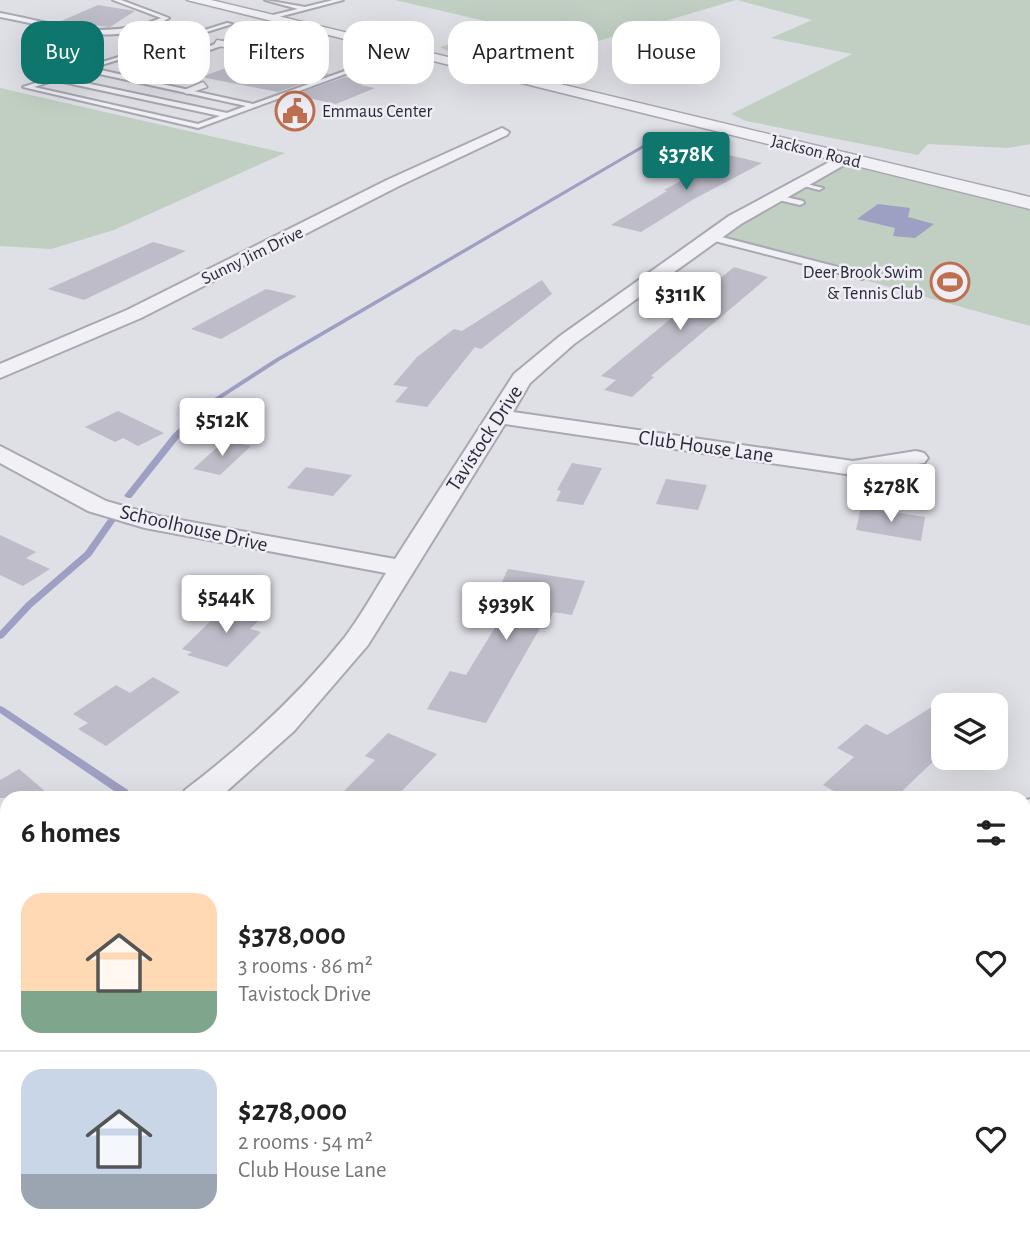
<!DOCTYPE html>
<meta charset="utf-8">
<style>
body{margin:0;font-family:"Alegreya Sans",sans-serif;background:#f6f6f6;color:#222;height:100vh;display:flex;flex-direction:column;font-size:26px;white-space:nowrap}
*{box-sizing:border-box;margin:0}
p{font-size:23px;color:#767676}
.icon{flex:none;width:38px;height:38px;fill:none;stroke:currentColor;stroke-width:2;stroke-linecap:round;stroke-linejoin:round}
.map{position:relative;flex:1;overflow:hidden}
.sheet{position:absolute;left:0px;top:791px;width:1031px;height:450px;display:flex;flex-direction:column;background:#fff;border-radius:21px 21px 0 0;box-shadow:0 7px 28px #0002}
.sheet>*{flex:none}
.guide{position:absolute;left:21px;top:21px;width:989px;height:63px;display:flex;gap:14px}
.fabs{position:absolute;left:931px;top:693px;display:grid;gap:14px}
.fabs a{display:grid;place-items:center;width:77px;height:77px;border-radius:14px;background:#fff;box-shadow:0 7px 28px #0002;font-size:35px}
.price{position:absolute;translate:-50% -60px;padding:0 16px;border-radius:7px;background:#fff;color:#222;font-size:23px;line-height:46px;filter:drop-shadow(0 2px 4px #0008)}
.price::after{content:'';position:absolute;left:50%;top:42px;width:21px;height:16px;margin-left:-10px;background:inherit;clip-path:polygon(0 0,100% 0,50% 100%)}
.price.on{background:#0f766e;color:#fff}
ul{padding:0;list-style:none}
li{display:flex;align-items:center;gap:21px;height:175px;padding:0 21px}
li+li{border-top:2px solid #e0e0e0}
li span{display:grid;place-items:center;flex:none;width:196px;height:140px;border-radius:21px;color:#555}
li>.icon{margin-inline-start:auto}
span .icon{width:84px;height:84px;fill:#fffc;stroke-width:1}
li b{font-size:30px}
h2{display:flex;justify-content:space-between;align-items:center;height:84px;padding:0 21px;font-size:30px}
.pill{padding:0 24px;border-radius:21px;background:#fff;box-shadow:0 7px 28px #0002;font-size:24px;line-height:63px}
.pill.on{background:#0f766e;color:#fff}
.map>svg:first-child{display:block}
.green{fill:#c1cfc3}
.water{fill:#9d9fc3}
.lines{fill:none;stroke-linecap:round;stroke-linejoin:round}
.stream{fill:#9d9fc3;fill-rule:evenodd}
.building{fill:#bdbcc8}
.service-casing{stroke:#a9a8b3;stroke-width:4}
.pedestrian-casing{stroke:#a9a8b3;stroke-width:3}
.minor-casing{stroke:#a9a8b3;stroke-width:4}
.tertiary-casing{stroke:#a9a8b3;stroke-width:3}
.service{fill:#f1f1f5;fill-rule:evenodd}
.pedestrian{fill:#f1f1f5;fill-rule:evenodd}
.minor{fill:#f1f1f5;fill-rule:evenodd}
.tertiary{fill:#f1f1f5;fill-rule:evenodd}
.labels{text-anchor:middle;stroke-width:5;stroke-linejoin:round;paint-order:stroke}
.far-poi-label{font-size:18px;fill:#2b293b;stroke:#eeeef4;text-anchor:start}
.far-street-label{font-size:18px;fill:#2b293b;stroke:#eeeef4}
.street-label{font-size:21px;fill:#2b293b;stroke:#eeeef4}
</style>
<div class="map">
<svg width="1030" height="1240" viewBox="0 0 1030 1240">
<rect width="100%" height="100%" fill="#dfdfe6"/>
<path class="green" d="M395,0H736L490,73L440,47L511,27Z
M737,0H1030V144L1008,148L928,144L918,155L746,121L731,114L852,54L771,38L812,20Z
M0,88L285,153L114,230L51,249L0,246Z
M846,158L1030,203V326L710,237Z"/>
<path class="water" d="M878,204L910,208L908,217L934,224L915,238L893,236L895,228L857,219Z
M1030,1193V1240H993L998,1234H1024V1198Z"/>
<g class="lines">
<path class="stream" d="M648,142L652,143L279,361L211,405L179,438L131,498H128L124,496L173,434L207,403L275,359Z
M109,518H112L116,520L91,556L32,607L3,638L0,639V631L26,603L85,552Z
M0,706L3,707L128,790L131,798H121L120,795L0,713Z"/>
</g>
<path class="building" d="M98,5L135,11L110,27L59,22Z
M251,59L329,74L278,92L201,77Z
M345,77L369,81L360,85L375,88L336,104L294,95Z
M729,155L762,163L694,199L641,232L611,225L667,191L664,190Z
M153,242L186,251L84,300L48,289Z
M734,267L768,277L651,376L654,377L632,397L604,390L616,380L601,376Z
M542,280L552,294L481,349L475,347L427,407L395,402L408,387L393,385L417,357L454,329L462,331Z
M266,289L297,296L221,339L191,329Z
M118,411L164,433L138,446L123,438L115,442L85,427Z
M224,441L251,446L220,475L193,469Z
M572,463L602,468L583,505L556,501L561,491L557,490Z
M306,467L352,475L333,496L287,488Z
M666,479L707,485L698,510L656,504Z
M861,507L925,517L921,541L856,530Z
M0,535L36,552L26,558L50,569L23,586L0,575Z
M508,569L585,581L572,615L553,612L546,629L540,628L486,723L427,709L450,671L466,675L499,621L485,619Z
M230,602L267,612L250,629L261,632L227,667L187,655L192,652L182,649Z
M153,677L180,692L106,746L78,729L88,723L73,714L116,685L130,693Z
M943,700V752L895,798H846L823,785L854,757L837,748L866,724L887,735Z
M388,733L437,754L395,798H337L375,760L365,756Z
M19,769L53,798H0V780Z"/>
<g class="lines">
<defs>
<path id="service" d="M113,0H121L169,18C117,50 55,27 0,17V13C59,24 102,42 161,18Z
M265,0L305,7L333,0H343L271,19L269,16L298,9Z
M287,20L289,23L130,77L253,104L403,50L408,51L198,128L23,87L227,23L232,24L92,68L123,75ZM85,71H86L246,106L227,113L62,78ZM55,80L58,81L220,116L198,124L34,87Z
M794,181L823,188L819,190L793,183Z
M773,194L803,201L804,203L800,205L770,198V194Z
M710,234L865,274L867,276L862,279L707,239V235Z"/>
<path id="pedestrian" d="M273,22L289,26L290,28L286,31L270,27Z
M217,40L232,43L234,45L229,48L214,45Z
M174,54L190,57L192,59L187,62L171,59Z
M203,82L207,87L187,94L182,91Z"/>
<path id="minor" d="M502,128L509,132L507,135L399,186L141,318L0,378V364L127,310L387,180Z
M846,153L851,155V161L741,224L574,344L530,383L513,412L853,461L916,451L924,453L928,458L924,463L853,475L505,424L368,645L294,731L219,798H181L185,790C244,745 299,695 345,637C360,617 373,594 386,573L145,528L88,511L0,463V446L106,501L158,516L395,559L514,374L560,336L729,216Z
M1030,799V826L1024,828V801Z
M7,905V935L0,937V907Z
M548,1234H595L593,1240H546Z"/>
<path id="tertiary" d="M187,0H211L1030,197V209Z"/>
</defs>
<use href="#service" class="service-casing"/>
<use href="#pedestrian" class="pedestrian-casing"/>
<use href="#minor" class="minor-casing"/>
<use href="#tertiary" class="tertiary-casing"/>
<use href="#service" class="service"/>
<use href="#pedestrian" class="pedestrian"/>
<use href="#minor" class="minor"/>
<use href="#tertiary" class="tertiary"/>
</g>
<defs>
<symbol id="civic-ring" viewBox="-11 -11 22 22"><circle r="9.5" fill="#eeeef4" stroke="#bf6f50" stroke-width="1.5"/><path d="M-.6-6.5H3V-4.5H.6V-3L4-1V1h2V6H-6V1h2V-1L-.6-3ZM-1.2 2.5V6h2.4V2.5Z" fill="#bf6f50"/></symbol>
<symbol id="stadium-ring" viewBox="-11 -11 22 22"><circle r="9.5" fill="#eeeef4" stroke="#bf6f50" stroke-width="1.5"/><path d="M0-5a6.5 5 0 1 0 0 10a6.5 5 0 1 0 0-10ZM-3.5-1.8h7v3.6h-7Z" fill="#bf6f50"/></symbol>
</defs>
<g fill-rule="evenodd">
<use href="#civic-ring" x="273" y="89" width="44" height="44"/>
<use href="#stadium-ring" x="928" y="260" width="44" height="44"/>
</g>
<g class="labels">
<g class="far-poi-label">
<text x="322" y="117">Emmaus Center</text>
<text x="923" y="278" text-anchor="end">Deer Brook Swim<tspan x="923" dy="21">&amp; Tennis Club</tspan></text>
</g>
<g class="far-street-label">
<text transform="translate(816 151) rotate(14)" y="6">Jackson Road</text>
<text transform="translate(252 255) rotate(-26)" y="6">Sunny Jim Drive</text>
</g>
<g class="street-label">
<text transform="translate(484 438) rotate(-57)" y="7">Tavistock Drive</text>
<text transform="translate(706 446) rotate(8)" y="7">Club House Lane</text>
<text transform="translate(194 528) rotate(13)" y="7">Schoolhouse Drive</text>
</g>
</g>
</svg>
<div class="fabs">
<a><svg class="icon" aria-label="layers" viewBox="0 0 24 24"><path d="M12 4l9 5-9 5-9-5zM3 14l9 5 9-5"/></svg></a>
</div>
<b class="price on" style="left:686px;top:192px">$378K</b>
<b class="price" style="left:680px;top:332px">$311K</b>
<b class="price" style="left:222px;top:458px">$512K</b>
<b class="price" style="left:891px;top:524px">$278K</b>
<b class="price" style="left:226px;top:635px">$544K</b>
<b class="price" style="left:506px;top:642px">$939K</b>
<div class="guide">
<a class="pill on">Buy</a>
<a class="pill">Rent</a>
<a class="pill">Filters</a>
<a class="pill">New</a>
<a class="pill">Apartment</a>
<a class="pill">House</a>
</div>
<section class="sheet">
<h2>6 homes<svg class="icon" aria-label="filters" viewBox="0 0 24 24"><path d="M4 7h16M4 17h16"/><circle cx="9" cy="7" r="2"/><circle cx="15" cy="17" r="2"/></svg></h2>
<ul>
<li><span style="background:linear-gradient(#ffd9b3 70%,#7fa58c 0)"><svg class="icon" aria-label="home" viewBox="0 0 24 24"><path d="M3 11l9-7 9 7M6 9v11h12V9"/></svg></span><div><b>$378,000</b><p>3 rooms · 86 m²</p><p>Tavistock Drive</p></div><svg class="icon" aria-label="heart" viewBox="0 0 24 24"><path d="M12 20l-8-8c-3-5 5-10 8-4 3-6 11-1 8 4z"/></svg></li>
<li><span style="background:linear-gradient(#c9d6e8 75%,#9aa5b1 0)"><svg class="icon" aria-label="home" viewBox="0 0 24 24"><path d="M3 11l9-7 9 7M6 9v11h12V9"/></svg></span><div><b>$278,000</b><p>2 rooms · 54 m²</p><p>Club House Lane</p></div><svg class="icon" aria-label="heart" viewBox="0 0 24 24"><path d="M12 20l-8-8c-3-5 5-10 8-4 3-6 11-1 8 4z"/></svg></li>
</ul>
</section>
</div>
